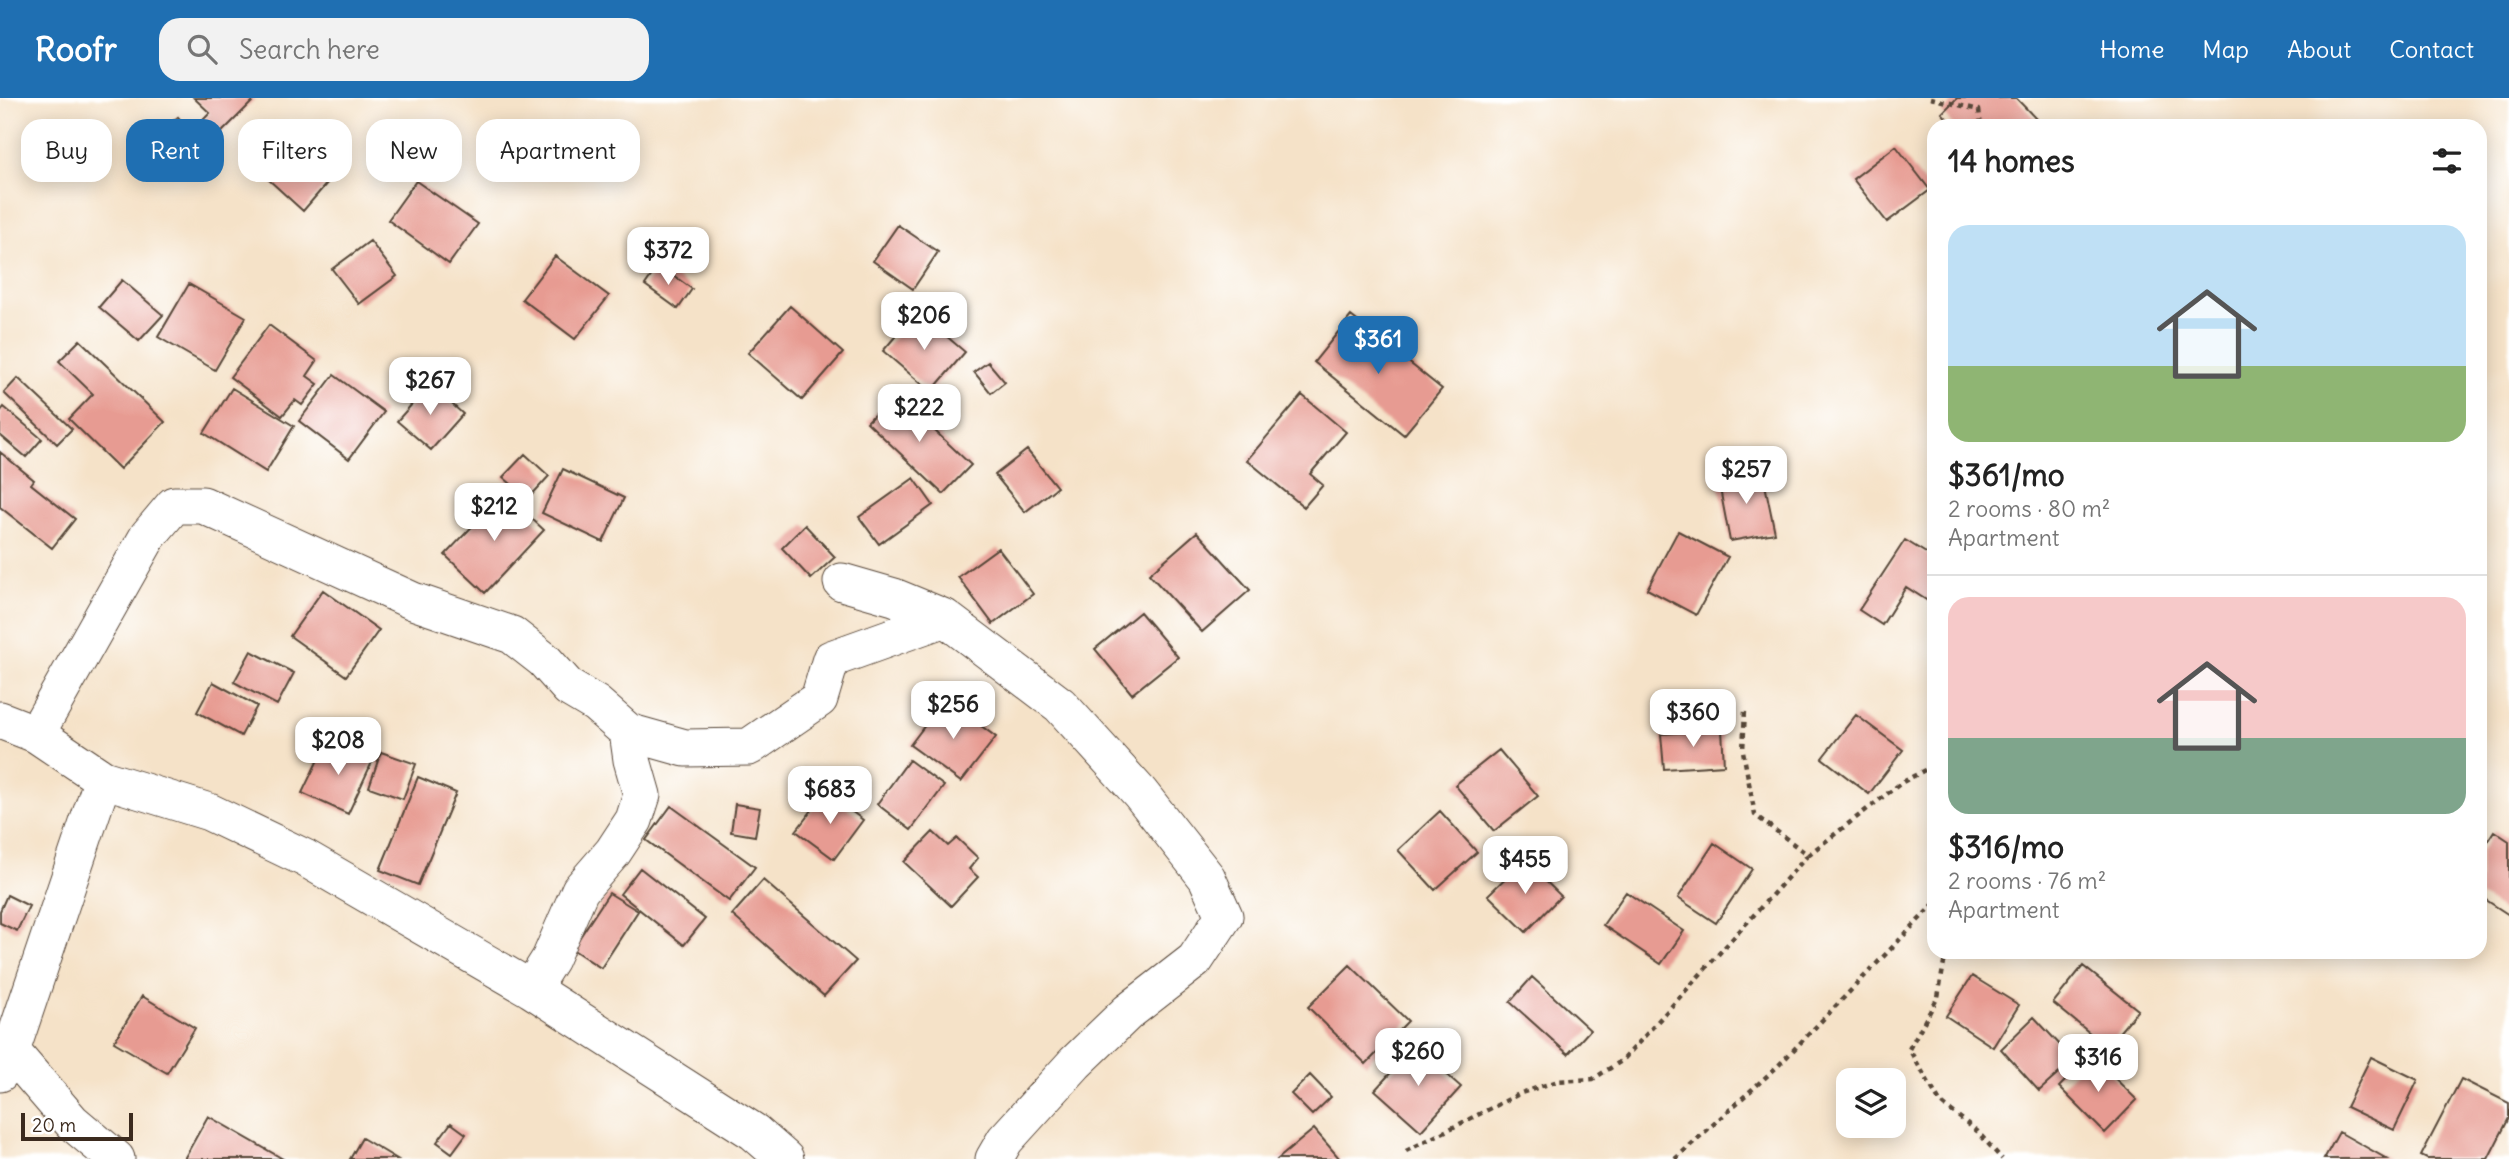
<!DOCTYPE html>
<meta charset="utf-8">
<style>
body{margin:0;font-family:Delius,sans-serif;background:#f2f2f2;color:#222;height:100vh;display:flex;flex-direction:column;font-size:26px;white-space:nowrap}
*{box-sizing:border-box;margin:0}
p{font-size:23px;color:#767676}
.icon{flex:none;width:38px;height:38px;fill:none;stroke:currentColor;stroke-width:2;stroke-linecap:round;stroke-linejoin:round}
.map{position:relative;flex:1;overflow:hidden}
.panel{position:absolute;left:1927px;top:21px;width:560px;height:840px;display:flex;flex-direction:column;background:#fff;border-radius:21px;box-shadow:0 4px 18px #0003}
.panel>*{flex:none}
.guide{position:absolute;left:21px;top:21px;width:665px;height:63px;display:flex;gap:14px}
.buttons{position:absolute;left:1836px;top:970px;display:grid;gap:14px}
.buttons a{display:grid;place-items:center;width:70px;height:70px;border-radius:14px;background:#fff;box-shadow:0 4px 18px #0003;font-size:35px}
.scale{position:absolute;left:21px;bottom:18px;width:112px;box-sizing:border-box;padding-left:7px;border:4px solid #3b2a1e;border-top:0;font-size:19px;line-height:24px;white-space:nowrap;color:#3b2a1e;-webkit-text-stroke:5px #fff;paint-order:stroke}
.price{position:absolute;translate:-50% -60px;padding:0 16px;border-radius:14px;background:#fff;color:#222;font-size:23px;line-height:46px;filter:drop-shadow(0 2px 4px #0008)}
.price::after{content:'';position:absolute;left:50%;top:42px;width:21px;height:16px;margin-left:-10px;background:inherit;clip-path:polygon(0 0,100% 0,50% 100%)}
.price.selected{background:#1f6fb2;color:#fff}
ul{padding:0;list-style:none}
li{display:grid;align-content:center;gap:14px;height:371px;padding:0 21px}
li+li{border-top:2px solid #e0e0e0}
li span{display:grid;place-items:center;height:217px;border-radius:21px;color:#555}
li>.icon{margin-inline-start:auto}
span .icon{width:126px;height:126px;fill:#fffc;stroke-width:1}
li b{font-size:30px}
h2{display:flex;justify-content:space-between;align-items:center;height:84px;padding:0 21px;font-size:30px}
.pill{padding:0 24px;border-radius:21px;background:#fff;box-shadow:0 4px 18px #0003;font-size:24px;line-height:63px}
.pill.selected{background:#1f6fb2;color:#fff}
header{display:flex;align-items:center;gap:42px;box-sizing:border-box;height:98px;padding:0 35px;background:#1f6fb2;color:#fff}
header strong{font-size:33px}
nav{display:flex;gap:38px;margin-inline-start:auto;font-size:24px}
.search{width:490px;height:63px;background:#f2f2f2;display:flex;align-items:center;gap:18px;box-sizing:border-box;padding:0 24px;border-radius:21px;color:#767676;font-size:26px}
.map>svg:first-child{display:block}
.building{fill:#e79b92}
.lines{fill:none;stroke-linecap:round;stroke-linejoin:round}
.street-casing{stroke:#574638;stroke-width:39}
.path{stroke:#574638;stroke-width:4.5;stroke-dasharray:5 5;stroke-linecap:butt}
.street{stroke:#fff;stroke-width:37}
</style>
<header>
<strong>Roofr</strong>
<div class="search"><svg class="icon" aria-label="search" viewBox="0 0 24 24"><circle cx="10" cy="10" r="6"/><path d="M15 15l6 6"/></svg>Search here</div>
<nav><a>Home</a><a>Map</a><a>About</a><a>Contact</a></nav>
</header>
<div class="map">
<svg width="2509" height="1061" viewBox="0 0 2509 1061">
<rect width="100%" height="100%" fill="#fff"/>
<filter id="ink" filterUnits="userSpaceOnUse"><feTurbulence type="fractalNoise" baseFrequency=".0143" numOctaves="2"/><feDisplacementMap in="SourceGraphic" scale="14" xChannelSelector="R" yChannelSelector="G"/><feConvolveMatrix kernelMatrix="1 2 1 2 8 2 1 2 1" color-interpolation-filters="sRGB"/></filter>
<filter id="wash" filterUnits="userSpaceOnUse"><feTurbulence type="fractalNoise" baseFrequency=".00686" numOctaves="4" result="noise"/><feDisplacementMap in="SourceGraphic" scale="28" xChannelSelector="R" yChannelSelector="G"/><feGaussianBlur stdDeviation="1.57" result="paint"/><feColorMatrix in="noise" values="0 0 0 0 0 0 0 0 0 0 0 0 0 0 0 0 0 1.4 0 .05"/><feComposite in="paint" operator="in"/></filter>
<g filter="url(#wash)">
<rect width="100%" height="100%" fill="#f5e2c8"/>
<g id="blocks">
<path class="building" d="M194,0H256L213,43L197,28L210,15Z
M1957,0H2016L2041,26L1954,28L1942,15Z
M178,19L200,45L184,59L161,33Z
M283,43L328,84L303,113L257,71Z
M1896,48L1930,92L1887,124L1853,81Z
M416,83L478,126L449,166L388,122Z
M898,127L938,154L913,191L873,163Z
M370,143L397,178L359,206L332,171Z
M555,158L609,198L575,241L522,201Z
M659,167L692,191L678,211L645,187Z
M122,182L163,217L139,243L99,209Z
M189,186L246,219L215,272L158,239Z
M790,208L843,255L802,302L748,255Z
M917,213L965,254L931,294L883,253Z
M1351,218L1442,291L1404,337L1314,264Z
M269,227L317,263L307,278L318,286L302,307L295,302L282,318L230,279Z
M80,242L165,324L120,371L69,321L93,296L59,263Z
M988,264L1005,284L991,295L974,274Z
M334,277L384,314L349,361L299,323Z
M18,280L72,331L57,346L4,295Z
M430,286L463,316L431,352L397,323Z
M232,290L294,328L266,374L204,335Z
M895,295L971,367L943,396L867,324Z
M1302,297L1346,334L1310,376L1323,387L1304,409L1247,362Z
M4,309L42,341L26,359L0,337V314Z
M1027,352L1057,389L1025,414L995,377Z
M0,354L34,382L31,386L75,421L52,450L0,409Z
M525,356L549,378L528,401L503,379Z
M563,371L624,400L603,444L542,415Z
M1762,372L1775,435L1730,443L1718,380Z
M914,380L933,407L879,446L859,419Z
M504,395L544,432L485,495L445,457Z
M805,427L835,459L811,481L782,450Z
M1678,433L1728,459L1696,517L1647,491Z
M1197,434L1250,492L1202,534L1149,476Z
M1905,442L1934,460V507L1906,489L1882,527L1859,512Z
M998,450L1033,496L993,526L958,479Z
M323,492L379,532L346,578L290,538Z
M1140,514L1178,559L1132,596L1095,551Z
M251,553L294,575L277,607L234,584Z
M213,584L257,608L241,638L197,614Z
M945,601L996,639L961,684L910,647Z
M1856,617L1903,652L1869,696L1822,660Z
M1722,632L1724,667L1664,671L1661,636Z
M328,641L373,662L348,716L302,695Z
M1499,652L1538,698L1494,733L1455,687Z
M381,654L416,666L403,701L369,689Z
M909,662L944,688L911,732L877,706Z
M418,679L456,695L418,787L380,772Z
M826,694L863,722L834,761L796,733Z
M735,706L760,710L755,738L731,734Z
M671,708L755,769L729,803L646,742Z
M1440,713L1477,754L1435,792L1398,752Z
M2494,733L2509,743V817L2480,798V755Z
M933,734L948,748L957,740L978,760L969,771L978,779L951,808L904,764Z
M1714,745L1752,771L1716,825L1678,800Z
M1524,762L1561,798L1526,834L1488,797Z
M640,770L705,821L684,847L620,796Z
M763,782L856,863L824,898L732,817Z
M1626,794L1684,833L1661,866L1603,827Z
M609,795L638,813L601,870L572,851Z
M7,797L29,808L17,833L0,825V813Z
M1350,867L1408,923L1366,966L1308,909Z
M2083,868L2138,912L2107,949L2053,905Z
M1972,878L2019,907L1993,949L1946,918Z
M1532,879L1590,932L1568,956L1510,904Z
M142,898L195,930L167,975L114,944Z
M2034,919L2074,962L2039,993L2001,951Z
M1415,948L1461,989L1421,1033L1375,992Z
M2091,957L2137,1002L2105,1035L2059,989Z
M2371,959L2418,982L2394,1032L2346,1009Z
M1310,977L1331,999L1312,1017L1291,996Z
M2461,981L2509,1005V1020L2488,1061H2427L2421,1058Z
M208,1018L283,1061H184Z
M451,1025L466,1036L452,1055L437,1044Z
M1314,1031L1340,1061H1278Z
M2339,1034L2387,1061H2324Z
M362,1040L397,1061H350Z"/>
</g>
</g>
<g filter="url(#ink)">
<use href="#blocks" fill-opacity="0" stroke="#574638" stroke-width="2"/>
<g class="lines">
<defs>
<path id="street" d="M842,484L894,499L945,520
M0,622L36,636L103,681L209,714L305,760L531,891L754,1034L785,1061
M36,636L148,438L174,407H203L413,503L512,537L544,562L569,590L596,606L628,634L685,650L749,649L819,601L831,561L945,520L1060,607L1140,695L1207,780L1224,818L1195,862L1128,914L1075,965L1005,1042L994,1061
M531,891L550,861L580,792L613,754L634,722L642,697L632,662L628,634
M11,953L72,1024L116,1061
M0,975L11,953L103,681"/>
</defs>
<use href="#street" class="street-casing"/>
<path class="path" d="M1930,0L1979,12L1981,28
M1808,757L1901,685L1934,667
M1946,854L1938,899L1909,951L1940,1004L1977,1033L2002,1061
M1406,1053L1521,995L1558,983L1593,981L1623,962L1808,757L1755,717L1743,653L1745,612
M1675,1061L1778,968L1934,806"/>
<use href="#street" class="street"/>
</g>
</g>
</svg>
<div class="buttons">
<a><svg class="icon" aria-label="layers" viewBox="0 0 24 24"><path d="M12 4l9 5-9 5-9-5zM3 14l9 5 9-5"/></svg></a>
</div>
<div class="scale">20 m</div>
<b class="price" style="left:668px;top:189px">$372</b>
<b class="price" style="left:924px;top:254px">$206</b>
<b class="price selected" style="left:1378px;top:278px">$361</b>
<b class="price" style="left:430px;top:319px">$267</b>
<b class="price" style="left:919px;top:346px">$222</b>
<b class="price" style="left:1746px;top:408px">$257</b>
<b class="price" style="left:494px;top:445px">$212</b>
<b class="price" style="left:953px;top:643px">$256</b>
<b class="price" style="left:1693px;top:651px">$360</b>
<b class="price" style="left:338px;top:679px">$208</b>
<b class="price" style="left:830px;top:728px">$683</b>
<b class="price" style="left:1525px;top:798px">$455</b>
<b class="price" style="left:1418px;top:990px">$260</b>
<b class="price" style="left:2098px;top:996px">$316</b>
<div class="guide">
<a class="pill">Buy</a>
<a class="pill selected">Rent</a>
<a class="pill">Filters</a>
<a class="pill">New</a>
<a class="pill">Apartment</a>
</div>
<section class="panel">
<h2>14 homes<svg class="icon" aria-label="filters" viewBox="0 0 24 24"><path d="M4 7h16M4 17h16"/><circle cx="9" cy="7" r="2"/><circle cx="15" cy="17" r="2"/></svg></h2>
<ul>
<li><span style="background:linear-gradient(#bfe0f5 65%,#8fb573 0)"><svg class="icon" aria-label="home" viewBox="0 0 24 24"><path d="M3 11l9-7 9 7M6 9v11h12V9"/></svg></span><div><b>$361/mo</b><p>2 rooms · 80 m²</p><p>Apartment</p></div></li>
<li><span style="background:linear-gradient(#f6c9c9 65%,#7fa58c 0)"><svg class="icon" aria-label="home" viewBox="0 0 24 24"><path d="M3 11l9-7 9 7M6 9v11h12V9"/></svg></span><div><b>$316/mo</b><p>2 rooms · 76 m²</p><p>Apartment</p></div></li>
</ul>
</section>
</div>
